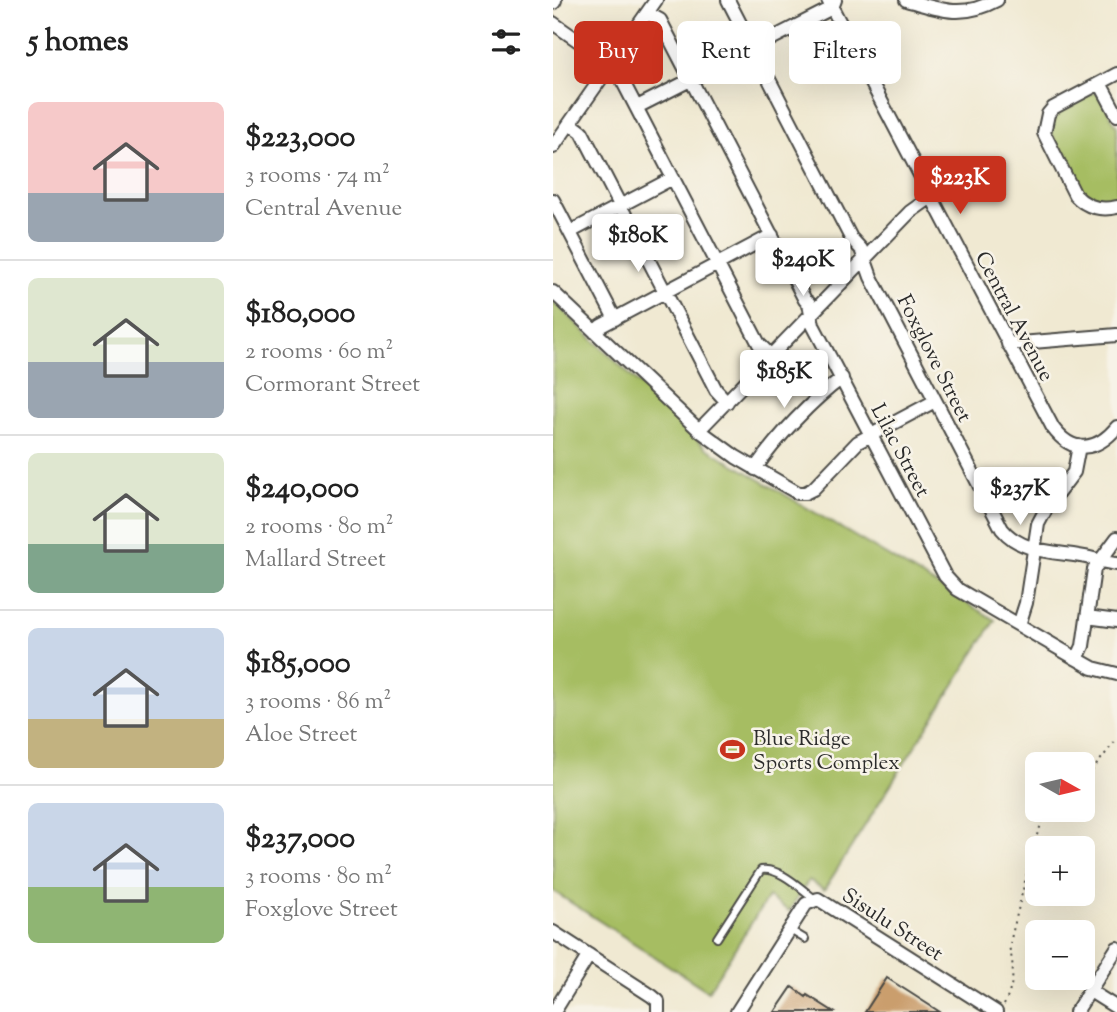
<!DOCTYPE html>
<meta charset="utf-8">
<style>
body{margin:0;font-family:"Sorts Mill Goudy",serif;background:#f2f2f2;color:#222;height:100vh;display:flex;flex-direction:column;font-size:26px;white-space:nowrap}
*{box-sizing:border-box;margin:0}
p{font-size:23px;color:#767676}
.icon{flex:none;width:38px;height:38px;fill:none;stroke:currentColor;stroke-width:2;stroke-linecap:round;stroke-linejoin:round}
.map{position:relative;flex:1;overflow:hidden}
.drawer{display:flex;flex-direction:column;background:#fff;width:553px}
.drawer>*{flex:none}
.top-card{position:absolute;left:21px;top:21px;width:438px;height:63px;display:flex;gap:14px}
.needle{width:46px;rotate:98deg}
.fabs{position:absolute;left:472px;top:752px;display:grid;gap:14px}
.fabs a{display:grid;place-items:center;width:70px;height:70px;border-radius:10px;background:#fff;box-shadow:0 7px 28px #0002;font-size:35px}
.price{position:absolute;translate:-50% -60px;padding:0 16px;border-radius:7px;background:#fff;color:#222;font-size:23px;line-height:46px;filter:drop-shadow(0 2px 4px #0008)}
.price::after{content:'';position:absolute;left:50%;top:42px;width:21px;height:16px;margin-left:-10px;background:inherit;clip-path:polygon(0 0,100% 0,50% 100%)}
.price.current{background:#c8321e;color:#fff}
ul{padding:0;list-style:none}
li{display:flex;align-items:center;gap:21px;height:175px;padding:0 28px}
li+li{border-top:2px solid #e0e0e0}
li span{display:grid;place-items:center;flex:none;width:196px;height:140px;border-radius:10px;color:#555}
li>.icon{margin-inline-start:auto}
span .icon{width:84px;height:84px;fill:#fffc;stroke-width:1}
li b{font-size:30px}
h2{display:flex;justify-content:space-between;align-items:center;height:84px;padding:0 28px;font-size:30px}
.tag{padding:0 24px;border-radius:10px;background:#fff;box-shadow:0 7px 28px #0002;font-size:24px;line-height:63px}
.tag.current{background:#c8321e;color:#fff}
main{display:flex;flex:1;min-height:0}
.map>svg:first-child{display:block}
.green{fill:#a6bd62;stroke:#687446;stroke-width:2}
.building{fill:#ca9e6d}
.lines{fill:none;stroke-linecap:round;stroke-linejoin:round}
.service-casing{stroke:#494844;stroke-width:10}
.minor-casing{stroke:#494844;stroke-width:16}
.tertiary-casing{stroke:#494844;stroke-width:18}
.path{stroke:#494844;stroke-width:2;stroke-dasharray:2 5;stroke-linecap:butt}
.service{stroke:#fff;stroke-width:6}
.minor{stroke:#fff;stroke-width:12}
.tertiary{stroke:#fff;stroke-width:14}
.labels{text-anchor:middle;stroke-width:5;stroke-linejoin:round;paint-order:stroke}
.street-label{font-size:21px;fill:#2b2b2b;stroke:#f7f3e8}
.poi-label{font-size:21px;fill:#2b2b2b;stroke:#f7f3e8;text-anchor:start}
</style>
<main>
<section class="drawer">
<h2>5 homes<svg class="icon" aria-label="filters" viewBox="0 0 24 24"><path d="M4 7h16M4 17h16"/><circle cx="9" cy="7" r="2"/><circle cx="15" cy="17" r="2"/></svg></h2>
<ul>
<li><span style="background:linear-gradient(#f6c9c9 65%,#9aa5b1 0)"><svg class="icon" aria-label="home" viewBox="0 0 24 24"><path d="M3 11l9-7 9 7M6 9v11h12V9"/></svg></span><div><b>$223,000</b><p>3 rooms · 74 m²</p><p>Central Avenue</p></div></li>
<li><span style="background:linear-gradient(#dfe7d0 60%,#9aa5b1 0)"><svg class="icon" aria-label="home" viewBox="0 0 24 24"><path d="M3 11l9-7 9 7M6 9v11h12V9"/></svg></span><div><b>$180,000</b><p>2 rooms · 60 m²</p><p>Cormorant Street</p></div></li>
<li><span style="background:linear-gradient(#dfe7d0 65%,#7fa58c 0)"><svg class="icon" aria-label="home" viewBox="0 0 24 24"><path d="M3 11l9-7 9 7M6 9v11h12V9"/></svg></span><div><b>$240,000</b><p>2 rooms · 80 m²</p><p>Mallard Street</p></div></li>
<li><span style="background:linear-gradient(#c9d6e8 65%,#c2b280 0)"><svg class="icon" aria-label="home" viewBox="0 0 24 24"><path d="M3 11l9-7 9 7M6 9v11h12V9"/></svg></span><div><b>$185,000</b><p>3 rooms · 86 m²</p><p>Aloe Street</p></div></li>
<li><span style="background:linear-gradient(#c9d6e8 60%,#8fb573 0)"><svg class="icon" aria-label="home" viewBox="0 0 24 24"><path d="M3 11l9-7 9 7M6 9v11h12V9"/></svg></span><div><b>$237,000</b><p>3 rooms · 80 m²</p><p>Foxglove Street</p></div></li>
</ul>
</section>
<div class="map">
<svg width="564" height="1012" viewBox="0 0 564 1012">
<rect width="100%" height="100%" fill="#f7f3e8"/>
<filter id="ink" filterUnits="userSpaceOnUse"><feTurbulence type="fractalNoise" baseFrequency=".0143" numOctaves="2"/><feDisplacementMap in="SourceGraphic" scale="14" xChannelSelector="R" yChannelSelector="G"/><feConvolveMatrix kernelMatrix="1 2 1 2 8 2 1 2 1" color-interpolation-filters="sRGB"/></filter>
<filter id="wash" filterUnits="userSpaceOnUse"><feTurbulence type="fractalNoise" baseFrequency=".00686" numOctaves="4" result="noise"/><feDisplacementMap in="SourceGraphic" scale="28" xChannelSelector="R" yChannelSelector="G"/><feGaussianBlur stdDeviation="1.57" result="paint"/><feColorMatrix in="noise" values="0 0 0 0 0 0 0 0 0 0 0 0 0 0 0 0 0 1.4 0 .05"/><feComposite in="paint" operator="in"/></filter>
<g filter="url(#wash)">
<rect width="100%" height="100%" fill="#f0e9d2"/>
<path class="green" d="M539,93H544L548,97L564,127V200C550,206 537,202 526,191C517,174 489,132 501,116C509,106 528,99 539,93Z
M0,301L152,447L442,620L271,890L256,880L236,911L215,897L155,991L0,891Z"/>
<g id="blocks">
<path class="building" d="M334,978L387,1012H312Z
M239,987L253,997L254,995L281,1012H222Z"/>
</g>
</g>
<g filter="url(#ink)">
<use href="#blocks" fill-opacity="0" stroke="#494844" stroke-width="2"/>
<g class="lines">
<defs>
<path id="service" d="M237,930L252,939
M164,938L208,870C227,867 248,889 262,899"/>
<path id="minor" d="M175,0L298,238L308,249L318,277L449,529C470,555 508,551 537,558C546,560 554,563 564,564
M275,0L500,428C520,455 544,451 564,427
M353,0C390,10 408,19 444,0
M94,13L107,20L252,300L256,303L260,325L392,576L404,589L524,659
M0,23L51,59L68,78L206,344L218,356
M564,74L500,108L495,114L491,133L522,195C533,207 548,211 564,207
M547,83L564,115
M84,107L279,8L282,0
M17,123L29,132L163,390L174,402
M0,147L103,0
M0,200L62,319
M17,232L120,178
M0,292L146,430L183,457L245,493H252L260,489L305,442L382,401
M42,332L48,326L219,235
M455,344L564,335
M146,430L357,212L378,197
M202,469C222,439 260,399 289,378
M564,538L541,569L530,646L524,659L540,668L564,674
M534,617L564,621
M466,625L473,603L485,524L493,509L521,472L526,446
M0,932L99,996L105,1001V1012
M537,991L564,1008
M1,1012L36,955
M184,1012L253,904L265,899L443,1012
M523,1012L564,948"/>
<path id="tertiary" d="M0,2L1,0"/>
</defs>
<use href="#service" class="service-casing"/>
<use href="#minor" class="minor-casing"/>
<use href="#tertiary" class="tertiary-casing"/>
<path class="path" d="M530,782L564,739
M451,1005C461,985 462,967 456,947L482,840L490,820L497,810"/>
<use href="#service" class="service"/>
<use href="#minor" class="minor"/>
<use href="#tertiary" class="tertiary"/>
</g>
</g>
<defs>
<symbol id="stadium-bare" viewBox="-9 -9 18 18"><path d="M0-5a6.5 5 0 1 0 0 10a6.5 5 0 1 0 0-10ZM-3.5-1.8h7v3.6h-7Z" fill="#c8321e" stroke="#f7f3e8" stroke-width="2.5" paint-order="stroke"/></symbol>
</defs>
<g fill-rule="evenodd">
<use href="#stadium-bare" x="162" y="732" width="35" height="35"/>
</g>
<g class="labels">
<g class="street-label">
<text transform="translate(462 316) rotate(62)" y="7">Central Avenue</text>
<text transform="translate(382 358) rotate(63)" y="7">Foxglove Street</text>
<text transform="translate(348 450) rotate(62)" y="7">Lilac Street</text>
<text transform="translate(340 924) rotate(33)" y="7">Sisulu Street</text>
</g>
<g class="poi-label">
<text x="200" y="745">Blue Ridge<tspan x="200" dy="24">Sports Complex</tspan></text>
</g>
</g>
</svg>
<div class="fabs">
<a><svg class="needle" viewBox="-14 -14 28 28"><path d="M0-13l5 13h-10z" fill="#e53935"/><path d="M0 13l5-13h-10z" fill="#767676"/></svg></a>
<a>+</a>
<a>−</a>
</div>
<b class="price current" style="left:407px;top:216px">$223K</b>
<b class="price" style="left:85px;top:274px">$180K</b>
<b class="price" style="left:250px;top:298px">$240K</b>
<b class="price" style="left:231px;top:410px">$185K</b>
<b class="price" style="left:467px;top:527px">$237K</b>
<div class="top-card">
<a class="tag current">Buy</a>
<a class="tag">Rent</a>
<a class="tag">Filters</a>
</div>
</div>
</main>
